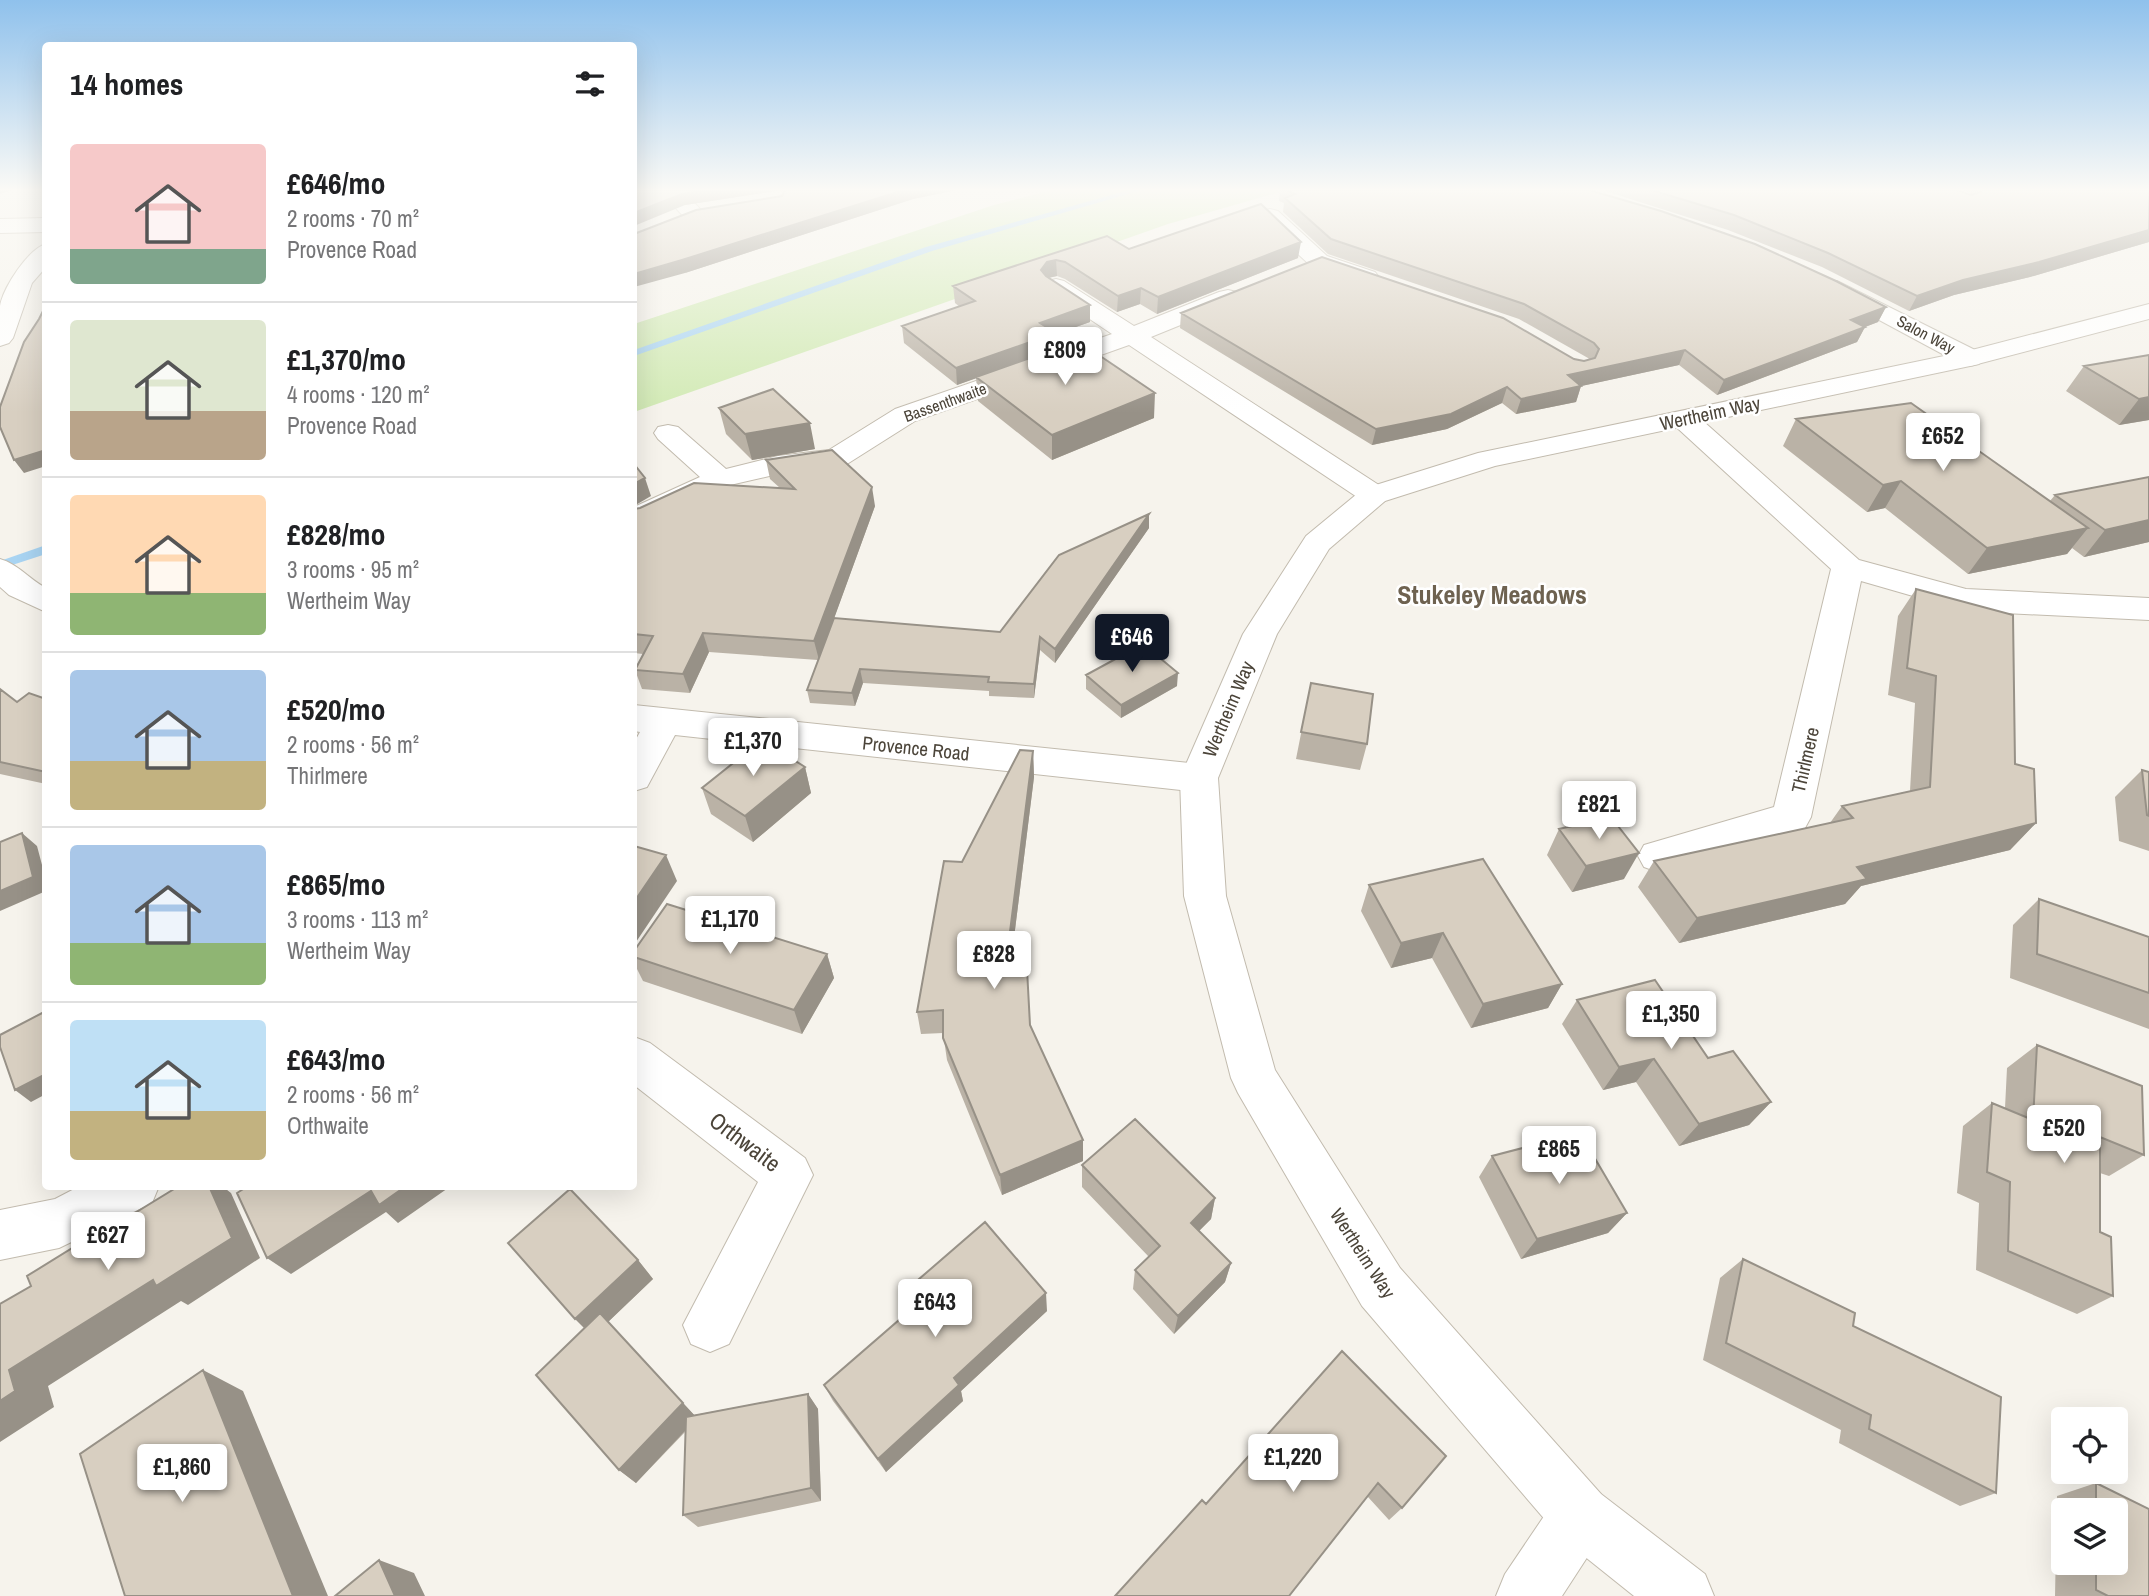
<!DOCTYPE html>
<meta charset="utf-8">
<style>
body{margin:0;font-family:"Archivo Narrow",sans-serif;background:#f2f2f2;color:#202124;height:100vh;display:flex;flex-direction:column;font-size:26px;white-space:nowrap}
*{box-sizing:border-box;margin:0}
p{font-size:23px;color:#757577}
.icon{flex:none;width:38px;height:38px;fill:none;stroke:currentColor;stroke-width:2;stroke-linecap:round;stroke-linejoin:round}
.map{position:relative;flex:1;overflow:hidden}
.sheet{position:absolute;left:42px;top:42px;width:595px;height:1148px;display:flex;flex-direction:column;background:#fff;border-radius:7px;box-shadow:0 7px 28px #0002}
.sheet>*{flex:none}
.tools{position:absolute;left:2051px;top:1407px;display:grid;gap:14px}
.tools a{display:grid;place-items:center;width:77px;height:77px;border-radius:7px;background:#fff;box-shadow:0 7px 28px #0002;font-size:35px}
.price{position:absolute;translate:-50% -60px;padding:0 16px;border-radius:7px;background:#fff;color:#222;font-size:23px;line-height:46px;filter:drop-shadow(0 2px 4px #0008)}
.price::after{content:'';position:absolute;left:50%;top:42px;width:21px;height:16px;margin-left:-10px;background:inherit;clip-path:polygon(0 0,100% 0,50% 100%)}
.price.active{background:#111827;color:#fff}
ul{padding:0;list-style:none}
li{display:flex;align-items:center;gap:21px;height:175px;padding:0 28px}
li+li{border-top:2px solid #e0e0e0}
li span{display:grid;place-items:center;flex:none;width:196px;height:140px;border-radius:7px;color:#555}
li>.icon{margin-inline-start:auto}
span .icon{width:84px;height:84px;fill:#fffc;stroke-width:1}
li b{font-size:30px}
h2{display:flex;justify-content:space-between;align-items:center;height:84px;padding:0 28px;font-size:30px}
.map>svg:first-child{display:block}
.green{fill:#d2eab5}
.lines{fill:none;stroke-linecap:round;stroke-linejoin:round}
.stream{fill:#a9d4f2;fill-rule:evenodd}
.minor-casing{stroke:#c2bbae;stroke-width:2}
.tertiary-casing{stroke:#c2bbae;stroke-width:2}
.minor{fill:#fff;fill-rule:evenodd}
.tertiary{fill:#fff;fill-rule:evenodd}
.wall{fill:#bab2a6;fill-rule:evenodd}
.shaded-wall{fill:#979187}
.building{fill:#d8cfc1;stroke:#979187;stroke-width:2}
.labels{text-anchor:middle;stroke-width:5;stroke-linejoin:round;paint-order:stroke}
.far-street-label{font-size:16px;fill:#4b4439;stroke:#fff}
.street-label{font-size:19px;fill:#4b4439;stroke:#fff}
.near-street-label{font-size:23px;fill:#4b4439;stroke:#fff}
.district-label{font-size:26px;font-weight:bold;fill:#6e6250;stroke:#fff}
</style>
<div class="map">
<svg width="2149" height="1596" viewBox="0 0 2149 1596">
<rect width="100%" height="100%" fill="#f6f3ec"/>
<path class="green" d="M1052,190H1287L1168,224L634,412V324L994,205Z"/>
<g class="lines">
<path class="stream" d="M1129,190H1142L932,251L634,356V350L926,247Z
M46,545V554L0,569V561Z"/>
<defs>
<path id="minor" d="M659,190H682L704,213L701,218H685Z
M1270,209L1278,211L1327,256L1375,272L1379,277L1375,282L1367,284L1311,266L1262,221L1259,216L1262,211Z
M46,218V232L0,233V219Z
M46,244V267L32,283L13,338L9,343L0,346C0,333 0,318 0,306C3,288 28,249 46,244Z
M1056,279L1064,281L1134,326L1219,292L1228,290L1237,292L1240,297L1237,302L1151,337L1385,489L1389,495L1385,501L1374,504L1363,501L1129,345L915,421L847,464L778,474L730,485L645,524L634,527V507L700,477L658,439L654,433L658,427L668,425L678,427L726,469L778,456L829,450L895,409L1112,334L1048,291L1044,286L1048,281Z
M1837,281L1979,352L1983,358L1979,364L1970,366L1961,364L1829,293L1825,288L1829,283Z
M1684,411L1694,413L1859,560L1966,589L2149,598V620L1965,611L1861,581L1811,817L1805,828L1658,872L1644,867L1638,856L1644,845L1774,807L1831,569L1674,425L1670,419L1674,413Z
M0,559C18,564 29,579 46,588V612L9,595L0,587Z
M634,705L1199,764L1212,768L1218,778L1212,788L1199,792L675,735L647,787L634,791V743L640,732L634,731Z
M634,1037L650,1043L805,1158L813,1175L729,1344L710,1352L691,1344L683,1325L758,1182L634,1085Z
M80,1186H159L152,1203L59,1248L0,1260V1210L55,1199Z
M1580,1486L1601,1494L1609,1515L1601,1536L1562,1596H1496L1505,1574L1559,1494Z"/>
<path id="tertiary" d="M2149,304V319L1970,366L1495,466L1385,501L1329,549L1277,634L1218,778L1226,896L1275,1070L1400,1268L1601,1494L1705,1574L1714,1596H1634L1559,1536L1362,1306L1238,1093L1231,1078L1184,896L1180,778L1243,634L1306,536L1363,489L1478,453L1968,351Z"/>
</defs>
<use href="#minor" class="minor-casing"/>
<use href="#tertiary" class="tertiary-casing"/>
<use href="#minor" class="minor"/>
<use href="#tertiary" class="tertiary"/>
</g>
<path class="wall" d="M634,190H957L913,199L685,273L782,196L784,192L776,191L685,205Z
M1280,190H1589L1886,307L1878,322L1865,327L1857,342L1717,395L1679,365L1581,386L1576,402L1516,414L1502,403L1447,429L1372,445L1180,328L1181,313L1584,361L1590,360L1588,358L1519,319L1328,254L1283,212L1284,203L1279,201Z
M1602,190H1957L1970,194L1965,191L1961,190H2149V242L2030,277L1954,295L1909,311L1822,267L1728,230Z
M1107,236L1129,249L1298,258L1157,314L1140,304L1117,312L1065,279L1057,276L1049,278L1090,305V322L1056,334V349L1154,418L1052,460L978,401L976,378L957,385L904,343L902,326L960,307L955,303L953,286Z
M2149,355V420L2119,425L2066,391L2084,366Z
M719,408L815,449L752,460L726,434Z
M1796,419L2050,501L2055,495L2149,477V542L2084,557L2072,548L2067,554L1968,574L1885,508L1867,512L1783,446Z
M766,460L875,506L834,618L1000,632L1149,514V528L1055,663L1040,650L1034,698L989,696V691L863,683L855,706L810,703L807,690L818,660L709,652L690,693L642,689L635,670L643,654L634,653V509L780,488L770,479Z
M1916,589L2015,764L2036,823L2010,850L1861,886L1845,904L1679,943L1638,887L1654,861L1830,823L1842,806L1910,791L1915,703L1888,695L1898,616Z
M1086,675L1177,686L1121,718L1086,689Z
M1311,683L1367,744L1360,770L1296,759Z
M0,689L17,702L46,699V784L0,774Z
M1033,751L1034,777L1010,970L1030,1025L1083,1161L1002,1195L947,1060L943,1033L921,1034L917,1012L962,862Z
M805,767L811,793L753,842L711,814L702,788Z
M2142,770L2149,772V851L2119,841L2115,797Z
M1559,829L1624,879L1572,892L1547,855Z
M1369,885L1562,984L1548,1008L1471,1028L1432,958L1391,968L1361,911Z
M2039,899L2149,937V1029L2010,978L2013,925Z
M634,951L827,954L834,978L802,1034L643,981L634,963Z
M1577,1000L1708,1058L1771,1102L1749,1125L1679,1146L1636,1082L1603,1090L1562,1024Z
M2037,1045L2144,1155L2109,1176L2100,1173V1232L2113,1296L2077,1314L1976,1270L1979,1203L1957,1193L1963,1126L1992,1103L2005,1108L2007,1068Z
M1492,1156L1627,1213L1608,1233L1521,1259L1479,1177Z
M1082,1165L1215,1198L1211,1219L1199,1231L1231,1263L1225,1282L1174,1334L1133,1289L1135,1270L1149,1257L1082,1187Z
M1743,1259L1853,1326L1996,1493L1960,1506L1839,1443L1841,1430L1703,1360L1720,1278Z
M638,1260L653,1279L608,1322L694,1415L808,1394L818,1409L821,1501L698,1527L683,1515L686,1431L636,1483L619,1470L584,1328Z
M911,1286L1047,1311L961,1391L963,1401L886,1472L833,1401L824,1385L917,1305Z
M1342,1351L1402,1508L1389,1520L1368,1497L1206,1504Z
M2096,1483L2149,1509V1596H2055L2057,1496ZM2063,1510H2116V1563H2063Z"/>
<path class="shaded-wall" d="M0,190H12L0,194Z
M706,190H776V191L685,205L634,226V213L682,194Z
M904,190H957L913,199L685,273L634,287V274Z
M2149,230V242L2030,277L1954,295L1909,311L1917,296L1963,280Z
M1301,242L1298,258L1157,314L1158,297Z
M1056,260L1057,276L1047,278L1041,270L1047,262Z
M1141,288L1140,304L1117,312L1118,296Z
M1090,305V322L1056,334V350L957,385L956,368L1040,323Z
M1886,307L1878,322L1865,327L1857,342L1717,395L1724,380L1851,320Z
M1685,350L1679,365L1563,390L1568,375Z
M1581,386L1576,402L1516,414L1521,399Z
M1507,387L1502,403L1447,429L1372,445L1376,429Z
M1155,393L1154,418L1052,460V435Z
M2149,397V420L2119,425L2139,399Z
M810,423L815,449L752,460L745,434Z
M46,450V466L24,473L14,460Z
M645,478L651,496L634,506V484Z
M1901,481L1885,508L1867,512L1883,485Z
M872,487L875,506L819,660L814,641Z
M1149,514V528L1055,663V649Z
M2149,520V542L2084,557L2105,530Z
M2088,528L2067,554L1968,574L1987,548Z
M703,633L709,652L690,693L683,674Z
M1040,637V650L1034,698V684Z
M860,669L863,683L855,706L852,693Z
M1178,673L1177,686L1121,718V705Z
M1033,751L1034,777L1007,994L1005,971Z
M805,767L811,793L753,842L745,816Z
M2036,823L2010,850L1861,886L1845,904L1679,943L1697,918L1857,867Z
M22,833L37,846L46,880V891L0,911V891Z
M1639,853L1624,879L1572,892L1586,866Z
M666,855L677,881L634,945V902Z
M1443,933L1432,958L1391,968L1401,943Z
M827,954L834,978L802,1034L794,1010Z
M1562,984L1548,1008L1471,1028L1483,1004Z
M1654,1059L1636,1082L1603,1090L1619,1067Z
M46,1074V1094L31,1102L15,1090Z
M1771,1102L1749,1125L1679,1146L1699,1124Z
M1083,1140V1161L1002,1195L1000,1175Z
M209,1186H222L231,1193L260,1258L188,1305L181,1301L48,1386L54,1407L0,1442V1401L9,1370Z
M406,1186H451L398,1223L386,1212L291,1274L267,1258L371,1191Z
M1215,1198L1211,1219L1187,1243L1191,1223Z
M1627,1213L1608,1233L1521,1259L1537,1239Z
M638,1260L653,1279L608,1322L697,1418L636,1483L619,1470L593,1337L575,1319Z
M1231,1263L1225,1282L1174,1334L1178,1316Z
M1046,1293L1047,1311L961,1391L963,1401L886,1472L878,1459L954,1378Z
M203,1370L243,1391L328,1596H293Z
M808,1394L818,1409L821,1501L811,1488Z
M379,1560L414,1573L425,1596H395Z"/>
<path class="building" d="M634,190H706L682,194L634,213Z
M785,190H904L682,260L634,274V234L696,210L782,196Z
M1286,190H1589L1661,211L1755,244L1836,281L1886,307L1851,320L1865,327L1724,380L1685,350L1568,375L1581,386L1521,399L1507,387L1451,414L1376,429L1181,313L1322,257L1503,318L1574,359L1584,361L1595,358L1599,349L1594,343L1524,304L1331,239L1285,198L1295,194Z
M1651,190H1957L1971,195L1981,192L1982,190H2149V230L2039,262L1963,280L1917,296L1828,253L1734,215Z
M1261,204L1301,242L1158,297L1141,288L1118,296L1065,262L1056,260L1047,262L1041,270L1046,276L1090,305L1040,323L1056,333L956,368L902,326L975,301L953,286L1107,236L1129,249Z
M46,305V450L14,460L0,427V407L24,342L39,319Z
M1078,341L1155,393L1052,435L976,377Z
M2149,355V397L2139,399L2084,366Z
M773,389L810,423L745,434L719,408Z
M1911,403L2088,528L1987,548L1901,481L1883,485L1796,419Z
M832,450L872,487L814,641L703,633L683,674L635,670L653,636L634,634V509L640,508L694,483L795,489L766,460Z
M634,464L645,478L634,484Z
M2149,477V520L2105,530L2055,495Z
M1149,514L1055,649L1040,637L1034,684L988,682L989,677L860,669L852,693L807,690L834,618L1000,632L1059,555Z
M1916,589L2013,615L2015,764L2034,769L2036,823L1857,867L1867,879L1697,918L1654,861L1853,818L1842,806L1930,787L1936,676L1907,668Z
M1143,644L1178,673L1121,705L1086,675Z
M1311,683L1373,694L1367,744L1301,732Z
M0,689L17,702L29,693L46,699V772L0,762Z
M762,740L805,767L745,816L702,788Z
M1020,750L1033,751L1005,971L1027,969L1030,1025L1083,1140L1000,1175L943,1038V1010L917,1012L944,861L962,862Z
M2142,770L2149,772V816L2147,815Z
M1611,817L1639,853L1586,866L1559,829Z
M22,833L33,877L0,891V842Z
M634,846L666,855L634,902Z
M1483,859L1562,984L1483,1004L1443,933L1401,943L1369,885Z
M2039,899L2149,937V993L2037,954Z
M667,904L827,954L794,1010L634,957V951Z
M1655,980L1708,1058L1733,1051L1771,1102L1699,1124L1654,1059L1619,1067L1577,1000Z
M46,1011V1074L15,1090L0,1047V1035Z
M2037,1045L2142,1086L2144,1155L2100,1137V1232L2111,1237L2113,1296L2008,1251L2010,1182L1987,1172L1992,1103L2033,1120Z
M1135,1119L1215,1198L1191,1223L1231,1263L1178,1316L1135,1270L1160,1246L1082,1165Z
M1580,1133L1627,1213L1537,1239L1492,1156Z
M179,1186H209L232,1238L156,1286L153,1280L9,1370L15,1391L0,1401V1304L31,1286L27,1276L111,1224L112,1227Z
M248,1186H406L379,1205L371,1191L267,1258L237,1193Z
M570,1189L638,1260L575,1319L508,1243Z
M985,1222L1046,1293L954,1378L959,1385L878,1459L824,1385L922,1300L911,1286Z
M1743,1259L1855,1313L1853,1326L2001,1397L1996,1493L1869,1429L1871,1415L1726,1343Z
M600,1313L683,1403L619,1470L536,1375Z
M1342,1351L1446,1456L1402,1508L1378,1483L1289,1596H1115L1202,1500L1206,1504Z
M203,1370L293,1596H125L80,1454Z
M808,1394L811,1488L683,1515L686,1417Z
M2096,1483L2149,1509V1596H2108L2096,1590V1563H2116V1510H2096Z
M379,1560L395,1596H335Z"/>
<linearGradient id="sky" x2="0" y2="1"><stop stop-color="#8fc1ec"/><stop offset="0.46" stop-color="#fbfaf6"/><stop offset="1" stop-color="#fbfaf6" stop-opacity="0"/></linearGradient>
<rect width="2149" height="413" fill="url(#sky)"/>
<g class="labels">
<g class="far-street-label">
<text transform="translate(1926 334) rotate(28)" y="6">Salon Way</text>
<text transform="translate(945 402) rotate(-20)" y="6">Bassenthwaite</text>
</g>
<g class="street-label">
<text transform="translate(1710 413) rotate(-12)" y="7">Wertheim Way</text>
<text transform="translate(1228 709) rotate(-67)" y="7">Wertheim Way</text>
<text transform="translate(916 748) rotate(6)" y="7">Provence Road</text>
<text transform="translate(1805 760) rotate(-77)" y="7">Thirlmere</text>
<text transform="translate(1363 1253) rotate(57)" y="7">Wertheim Way</text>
</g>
<g class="near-street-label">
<text transform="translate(745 1142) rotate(37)" y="8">Orthwaite</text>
</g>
<g class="district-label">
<text x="1492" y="604">Stukeley Meadows</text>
</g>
</g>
</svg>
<div class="tools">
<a><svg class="icon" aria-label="locate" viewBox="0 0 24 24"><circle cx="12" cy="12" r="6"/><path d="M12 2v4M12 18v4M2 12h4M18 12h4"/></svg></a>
<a><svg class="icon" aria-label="layers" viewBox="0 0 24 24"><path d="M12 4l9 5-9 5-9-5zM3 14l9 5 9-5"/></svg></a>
</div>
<b class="price" style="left:1065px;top:387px">£809</b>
<b class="price" style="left:1943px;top:473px">£652</b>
<b class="price active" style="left:1132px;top:674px">£646</b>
<b class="price" style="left:753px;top:778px">£1,370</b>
<b class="price" style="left:1599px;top:841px">£821</b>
<b class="price" style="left:730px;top:956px">£1,170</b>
<b class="price" style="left:994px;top:991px">£828</b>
<b class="price" style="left:1671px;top:1051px">£1,350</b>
<b class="price" style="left:2064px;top:1165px">£520</b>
<b class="price" style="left:1559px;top:1186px">£865</b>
<b class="price" style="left:108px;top:1272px">£627</b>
<b class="price" style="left:935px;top:1339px">£643</b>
<b class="price" style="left:1293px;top:1494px">£1,220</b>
<b class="price" style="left:182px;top:1504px">£1,860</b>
<section class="sheet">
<h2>14 homes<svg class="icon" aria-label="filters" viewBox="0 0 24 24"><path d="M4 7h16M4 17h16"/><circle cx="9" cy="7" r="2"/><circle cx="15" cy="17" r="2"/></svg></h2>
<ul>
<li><span style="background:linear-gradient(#f6c9c9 75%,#7fa58c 0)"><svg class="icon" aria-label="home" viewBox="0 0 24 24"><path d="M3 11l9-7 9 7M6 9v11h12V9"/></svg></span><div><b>£646/mo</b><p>2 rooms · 70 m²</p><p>Provence Road</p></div></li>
<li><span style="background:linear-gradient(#dfe7d0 65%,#b9a48a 0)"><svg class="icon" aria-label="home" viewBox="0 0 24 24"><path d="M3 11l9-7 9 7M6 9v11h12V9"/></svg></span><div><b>£1,370/mo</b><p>4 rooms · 120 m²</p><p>Provence Road</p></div></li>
<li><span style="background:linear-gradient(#ffd9b3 70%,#8fb573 0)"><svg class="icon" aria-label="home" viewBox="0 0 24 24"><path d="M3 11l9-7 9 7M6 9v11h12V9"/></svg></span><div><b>£828/mo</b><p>3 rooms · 95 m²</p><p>Wertheim Way</p></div></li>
<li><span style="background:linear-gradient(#a9c7e8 65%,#c2b280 0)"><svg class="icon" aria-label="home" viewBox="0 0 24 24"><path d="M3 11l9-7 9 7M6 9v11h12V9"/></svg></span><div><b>£520/mo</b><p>2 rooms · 56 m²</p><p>Thirlmere</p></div></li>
<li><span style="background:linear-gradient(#a9c7e8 70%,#8fb573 0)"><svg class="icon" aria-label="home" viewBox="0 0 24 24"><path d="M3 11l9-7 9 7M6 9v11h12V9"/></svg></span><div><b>£865/mo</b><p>3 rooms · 113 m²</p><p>Wertheim Way</p></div></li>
<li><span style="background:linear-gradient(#bfe0f5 65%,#c2b280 0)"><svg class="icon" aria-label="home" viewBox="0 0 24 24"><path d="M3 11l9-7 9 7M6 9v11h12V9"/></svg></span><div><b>£643/mo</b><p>2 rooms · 56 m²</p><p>Orthwaite</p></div></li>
</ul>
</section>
</div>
